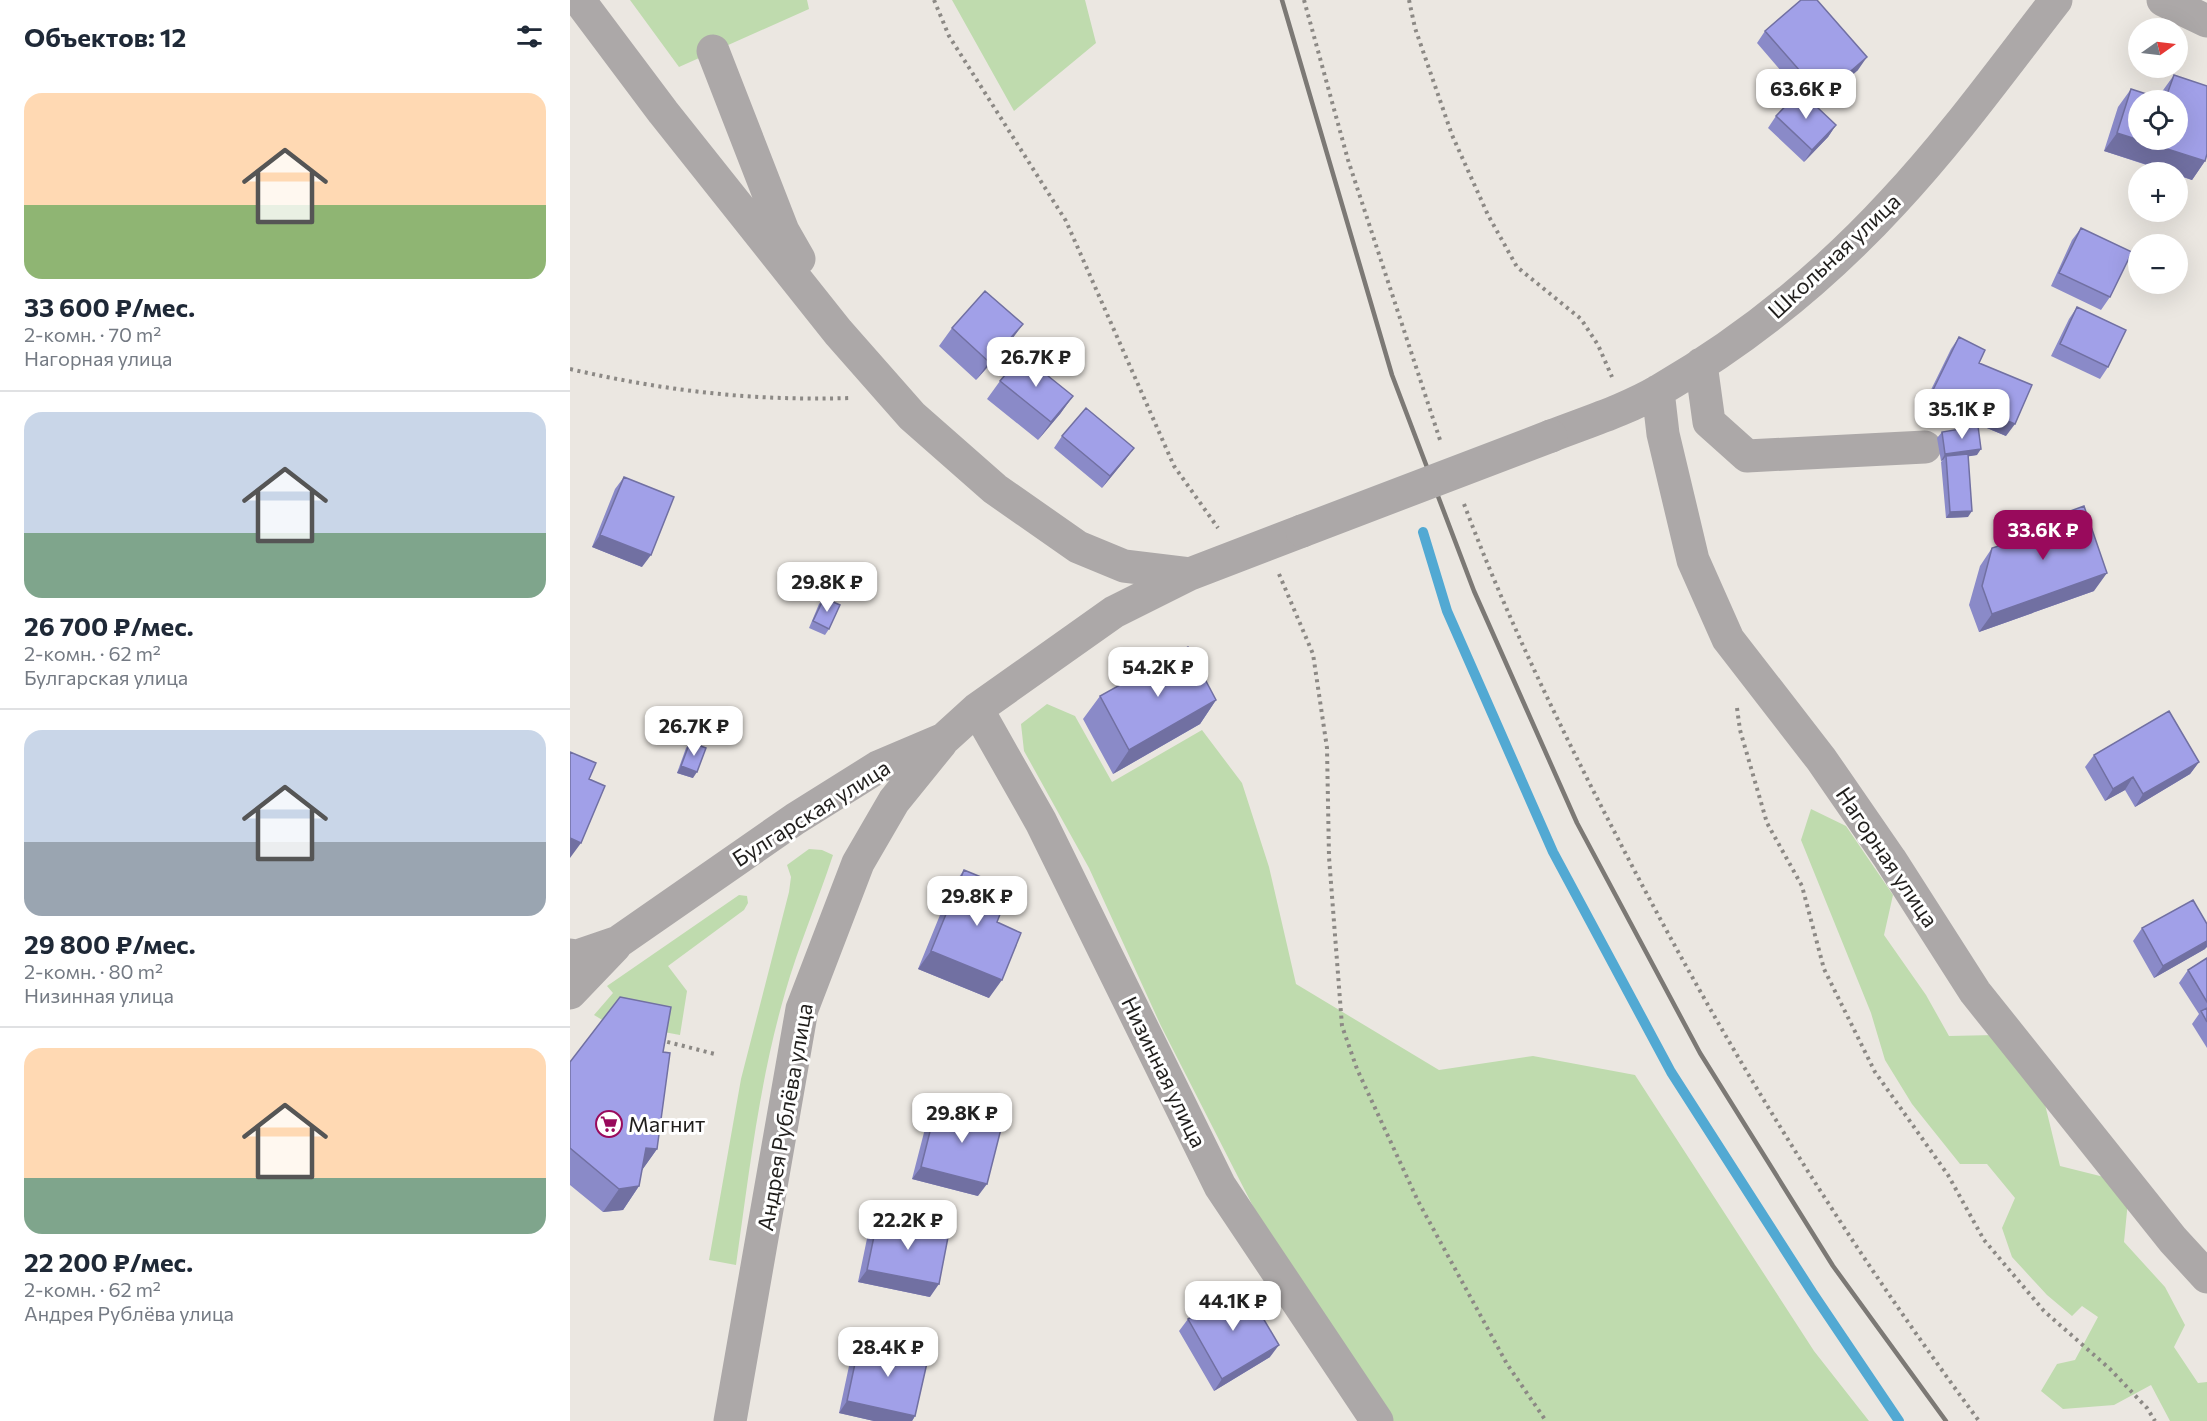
<!DOCTYPE html>
<html lang="ru">
<meta charset="utf-8">
<style>
body{margin:0;font-family:Commissioner,sans-serif;background:#f2f2f3;color:#1f2937;height:100vh;display:flex;flex-direction:column;font-size:22px;white-space:nowrap}
*{box-sizing:border-box;margin:0}
p{font-size:20px;color:#747a83}
.icon{flex:none;width:33px;height:33px;fill:none;stroke:currentColor;stroke-width:2;stroke-linecap:round;stroke-linejoin:round}
.map{position:relative;flex:1;overflow:hidden}
.side{display:flex;flex-direction:column;background:#fff;width:570px}
.side>*{flex:none}
.needle{width:39px;rotate:76deg}
.fabs{position:absolute;left:1558px;top:18px;display:grid;gap:12px}
.fabs a{display:grid;place-items:center;width:60px;height:60px;border-radius:50%;background:#fff;box-shadow:0 6px 24px #0002;font-size:30px}
.price{position:absolute;translate:-50% -51px;padding:0 14px;border-radius:12px;background:#fff;color:#222;font-size:20px;line-height:39px;filter:drop-shadow(0 2px 3px #0008)}
.price::after{content:'';position:absolute;left:50%;top:36px;width:18px;height:14px;margin-left:-9px;background:inherit;clip-path:polygon(0 0,100% 0,50% 100%)}
.price.selected{background:#990a5c;color:#fff}
ul{padding:0;list-style:none}
li{display:grid;align-content:center;gap:12px;height:318px;padding:0 24px}
li+li{border-top:2px solid #e0e1e3}
li span{display:grid;place-items:center;height:186px;border-radius:18px;color:#555}
li>.icon{margin-inline-start:auto}
span .icon{width:108px;height:108px;fill:#fffc;stroke-width:1}
li b{font-size:26px}
h2{display:flex;justify-content:space-between;align-items:center;height:72px;padding:0 24px;font-size:26px}
main{display:flex;flex:1;min-height:0}
.map>svg:first-child{display:block}
.green{fill:#bfdbae}
.lines{fill:none;stroke-linecap:round;stroke-linejoin:round}
.stream{stroke:#52a9d3;stroke-width:10}
.path{stroke:#8c8985;stroke-width:4;stroke-dasharray:3 4.5;stroke-linecap:butt}
.minor{stroke:#aca8a8;stroke-width:33}
.rail{stroke:#7c7975;stroke-width:4.5}
.minor-bridge{stroke:#aca8a8;stroke-width:33}
.wall{fill:#8a8ac8}
.shaded-wall{fill:#7170a2}
.building{fill:#a1a0e8;stroke:#7170a2;stroke-width:1.5}
.labels{text-anchor:middle;stroke-width:6;stroke-linejoin:round;paint-order:stroke}
.street-label{font-size:22px;fill:#201e1c;stroke:#fff}
.poi-label{font-size:22px;fill:#201e1c;stroke:#fff;text-anchor:start}
</style>
<main>
<section class="side">
<h2>Объектов: 12<svg class="icon" aria-label="filters" viewBox="0 0 24 24"><path d="M4 7h16M4 17h16"/><circle cx="9" cy="7" r="2"/><circle cx="15" cy="17" r="2"/></svg></h2>
<ul>
<li><span style="background:linear-gradient(#ffd9b3 60%,#8fb573 0)"><svg class="icon" aria-label="home" viewBox="0 0 24 24"><path d="M3 11l9-7 9 7M6 9v11h12V9"/></svg></span><div><b>33 600 ₽/мес.</b><p>2-комн. · 70 m²</p><p>Нагорная улица</p></div></li>
<li><span style="background:linear-gradient(#c9d6e8 65%,#7fa58c 0)"><svg class="icon" aria-label="home" viewBox="0 0 24 24"><path d="M3 11l9-7 9 7M6 9v11h12V9"/></svg></span><div><b>26 700 ₽/мес.</b><p>2-комн. · 62 m²</p><p>Булгарская улица</p></div></li>
<li><span style="background:linear-gradient(#c9d6e8 60%,#9aa5b1 0)"><svg class="icon" aria-label="home" viewBox="0 0 24 24"><path d="M3 11l9-7 9 7M6 9v11h12V9"/></svg></span><div><b>29 800 ₽/мес.</b><p>2-комн. · 80 m²</p><p>Низинная улица</p></div></li>
<li><span style="background:linear-gradient(#ffd9b3 70%,#7fa58c 0)"><svg class="icon" aria-label="home" viewBox="0 0 24 24"><path d="M3 11l9-7 9 7M6 9v11h12V9"/></svg></span><div><b>22 200 ₽/мес.</b><p>2-комн. · 62 m²</p><p>Андрея Рублёва улица</p></div></li>
</ul>
</section>
<div class="map">
<svg width="1637" height="1421" viewBox="0 0 1637 1421">
<rect width="100%" height="100%" fill="#ebe7e1"/>
<path class="green" d="M60,0H237L239,9L109,67Z
M382,0H515L526,43L444,111Z
M477,704L505,716L542,782L632,730L672,783L699,867L726,984L869,1070L963,1056L1065,1075L1244,1351L1299,1421H822L712,1263L591,1026L519,868L454,751L451,724Z
M1241,809L1276,826L1323,895L1314,935L1356,995L1379,1036L1425,1035L1472,1092L1490,1166L1538,1178L1558,1201L1554,1242L1595,1287L1615,1325L1604,1347L1628,1383L1637,1382V1421H1600L1581,1385L1544,1405L1493,1409L1471,1391L1487,1364L1505,1360L1528,1317L1512,1306L1502,1316L1477,1295L1442,1257L1432,1228L1445,1198L1417,1164H1390L1342,1104L1315,1060L1301,1013L1231,840Z
M239,849L252,850L263,855C248,901 228,947 215,993C189,1082 179,1174 166,1265L139,1260L171,1079L219,892L221,877L217,865Z
M169,895L177,896L178,903L174,910L98,966L117,991L110,1035L34,1021L24,1015L43,993L37,986Z"/>
<g class="lines">
<path class="stream" d="M853,532L877,611L983,852L1101,1072L1242,1292L1329,1421"/>
<path class="path" d="M364,0L379,36L496,221L604,466L648,528
M734,0L778,160L871,443
M839,0L845,28L882,135L918,215L947,267L1011,319L1028,345L1042,377
M0,369C96,391 181,401 280,398
M894,504C936,616 989,725 1044,831C1151,1040 1270,1233 1409,1421
M709,574L743,654L757,748L759,857L772,1026L787,1069L848,1201L937,1364L976,1421
M1167,708L1170,730L1197,823L1232,886L1254,969L1305,1072L1378,1175L1414,1240L1474,1311L1540,1369L1577,1408L1585,1421
M90,1040L145,1054"/>
<path class="minor" d="M9,0L93,112L268,332L342,416L425,489L508,547L554,566L620,574
M1593,0L1637,21
M143,51L213,231L229,259
M1131,364L1139,422L1177,456L1355,447
M1088,391L1093,434L1123,560L1158,639L1251,759L1320,859L1405,992L1603,1240L1637,1277
M981,436C1017,422 1056,410 1090,390C1176,340 1255,276 1323,202C1382,139 1433,68 1486,0
M407,709L471,822L650,1186L807,1421
M0,955L7,956L48,942L225,819L308,767L374,739L407,709L544,612L620,574L732,531
M0,993L45,946
M160,1421L232,1009L288,863L324,801L371,743"/>
<path class="rail" d="M712,0L822,375L904,591L1007,823L1130,1053L1263,1266L1376,1421"/>
<path class="minor-bridge" d="M732,531L981,436"/>
</g>
<path class="wall" d="M1195,31L1288,70L1246,106L1266,125L1258,137L1234,162L1198,128L1206,116L1229,92L1187,43Z
M1604,75L1635,161L1622,180L1534,151L1548,107L1561,89L1589,99L1591,93Z
M1511,228L1540,297L1531,310L1481,286L1502,240Z
M1507,307L1538,367L1530,379L1481,356L1499,319Z
M382,328L440,342L406,380L369,346Z
M1389,337L1409,363L1436,436L1355,402L1381,349Z
M430,381L503,396L490,414L468,440L417,399Z
M1372,432L1407,455L1398,456V517L1376,518L1371,462L1373,460L1371,461L1367,438Z
M492,436L564,448L555,460L532,488L484,448Z
M54,477L72,567L22,547L45,489Z
M1462,525L1524,591L1409,632L1399,605L1410,566L1422,548L1453,538Z
M254,598L259,629L255,635L239,628L249,604Z
M530,696L646,700L630,724L543,774L513,719Z
M120,742L123,778L107,773L116,748Z
M1524,755L1629,762L1620,774L1565,807L1555,790L1535,801L1515,767Z
M394,870L419,998L348,969L381,888Z
M1572,928L1635,949L1584,978L1563,941Z
M1637,958V1048L1622,1024L1629,1014L1609,983L1618,970Z
M93,1052L87,1149L72,1170L69,1186L53,1210L33,1212L0,1185V1062Z
M367,1104L408,1196L342,1179L358,1117Z
M308,1217L360,1297L288,1282L299,1229Z
M618,1319L700,1357L644,1391L609,1331Z
M290,1340L345,1416L342,1421H304L269,1413L282,1352Z"/>
<path class="shaded-wall" d="M1297,57L1288,70L1243,109L1252,96Z
M1266,125L1258,137L1234,162L1242,150Z
M1547,133L1635,161L1622,180L1608,175V172H1600L1534,151Z
M453,324L440,342L406,380L419,362Z
M1363,390L1445,424L1436,436L1355,402Z
M503,396L490,414L468,440L481,422Z
M564,448L555,460L532,488L540,476Z
M1411,449L1407,455L1376,460V456L1373,460L1371,461L1375,454Z
M1402,511L1398,517L1376,518L1380,512Z
M30,535L81,555L72,567L22,547Z
M1537,573L1524,591L1409,632L1422,614Z
M646,700L630,724L543,774L559,750Z
M1629,762L1620,774L1565,807L1573,794Z
M111,766L127,772L123,778L107,773Z
M1563,777L1555,790L1535,801L1543,789Z
M0,838L11,843L0,858Z
M1637,941V947L1635,949L1584,978L1593,966Z
M361,951L432,980L419,998L348,969Z
M76,1148L87,1149L70,1173Z
M351,1167L417,1184L408,1196L342,1179Z
M69,1186L53,1210L33,1212L49,1189Z
M297,1270L369,1284L360,1297L288,1282Z
M709,1345L700,1357L644,1391L652,1379Z
M277,1401L345,1416L342,1421H304L269,1413Z"/>
<path class="building" d="M1231,0H1247L1297,57L1252,96L1195,31Z
M1604,75L1637,86V154L1635,161L1547,133L1561,89L1595,100H1569V140H1608V100H1595Z
M1230,91L1266,125L1242,150L1206,116Z
M1511,228L1562,252L1540,297L1489,273Z
M415,291L453,324L419,362L382,328Z
M1507,307L1556,330L1538,367L1490,344Z
M1389,337L1415,350L1409,363L1462,385L1445,424L1363,390Z
M452,355L503,396L481,422L430,381Z
M516,408L564,448L540,476L492,436Z
M1408,426L1411,449L1375,454L1372,432Z
M1398,454L1402,511L1380,512L1376,456Z
M54,477L104,497L81,555L30,535Z
M1514,506L1537,573L1422,614L1412,586L1422,548L1454,538L1462,525Z
M254,598L270,605L259,629L243,621Z
M618,647L646,700L559,750L530,696Z
M1599,711L1629,762L1573,794L1563,777L1543,789L1524,755Z
M120,742L136,748L127,772L111,766Z
M0,752L26,763L19,779L35,786L11,843L0,838Z
M394,870L440,889L427,922L451,933L432,980L361,951Z
M1623,900L1637,924V941L1593,966L1572,928Z
M1637,958V1002L1618,970Z
M50,997L101,1007L93,1052L100,1053L87,1149L76,1148L69,1186L49,1189L0,1148V1062Z
M1637,1008V1022L1631,1011Z
M367,1104L433,1121L417,1184L351,1167Z
M308,1217L379,1232L369,1284L297,1270Z
M674,1286L709,1345L652,1379L618,1319Z
M290,1340L359,1354L345,1416L277,1401Z"/>
<defs>
<symbol id="supermarket-ring" viewBox="-11 -11 22 22"><circle r="9.5" fill="#fff" stroke="#990a5c" stroke-width="1.5"/><path d="M-6-5.5h2.5l.6 2H6L4.5 2H-2.5L-4.4-4H-6ZM-1.5 3.2a1.3 1.3 0 1 0 .1 0ZM3 3.2a1.3 1.3 0 1 0 .1 0Z" fill="#990a5c"/></symbol>
</defs>
<g fill-rule="evenodd">
<use href="#supermarket-ring" x="24" y="1109" width="30" height="30"/>
</g>
<g class="labels">
<g class="street-label">
<text transform="translate(1264 256) rotate(-43)" y="8">Школьная улица</text>
<text transform="translate(241 813) rotate(-32)" y="8">Булгарская улица</text>
<text transform="translate(1317 857) rotate(56)" y="8">Нагорная улица</text>
<text transform="translate(594 1072) rotate(64)" y="8">Низинная улица</text>
<text transform="translate(215 1117) rotate(-80)" y="8">Андрея Рублёва улица</text>
</g>
<g class="poi-label">
<text x="58" y="1132">Магнит</text>
</g>
</g>
</svg>
<div class="fabs">
<a><svg class="needle" viewBox="-14 -14 28 28"><path d="M0-13l5 13h-10z" fill="#e53935"/><path d="M0 13l5-13h-10z" fill="#747a83"/></svg></a>
<a><svg class="icon" aria-label="locate" viewBox="0 0 24 24"><circle cx="12" cy="12" r="6"/><path d="M12 2v4M12 18v4M2 12h4M18 12h4"/></svg></a>
<a>+</a>
<a>−</a>
</div>
<b class="price" style="left:1236px;top:120px">63.6K ₽</b>
<b class="price" style="left:466px;top:388px">26.7K ₽</b>
<b class="price" style="left:1392px;top:440px">35.1K ₽</b>
<b class="price selected" style="left:1473px;top:561px">33.6K ₽</b>
<b class="price" style="left:257px;top:613px">29.8K ₽</b>
<b class="price" style="left:588px;top:698px">54.2K ₽</b>
<b class="price" style="left:124px;top:757px">26.7K ₽</b>
<b class="price" style="left:407px;top:927px">29.8K ₽</b>
<b class="price" style="left:392px;top:1144px">29.8K ₽</b>
<b class="price" style="left:338px;top:1251px">22.2K ₽</b>
<b class="price" style="left:663px;top:1332px">44.1K ₽</b>
<b class="price" style="left:318px;top:1378px">28.4K ₽</b>
</div>
</main>
